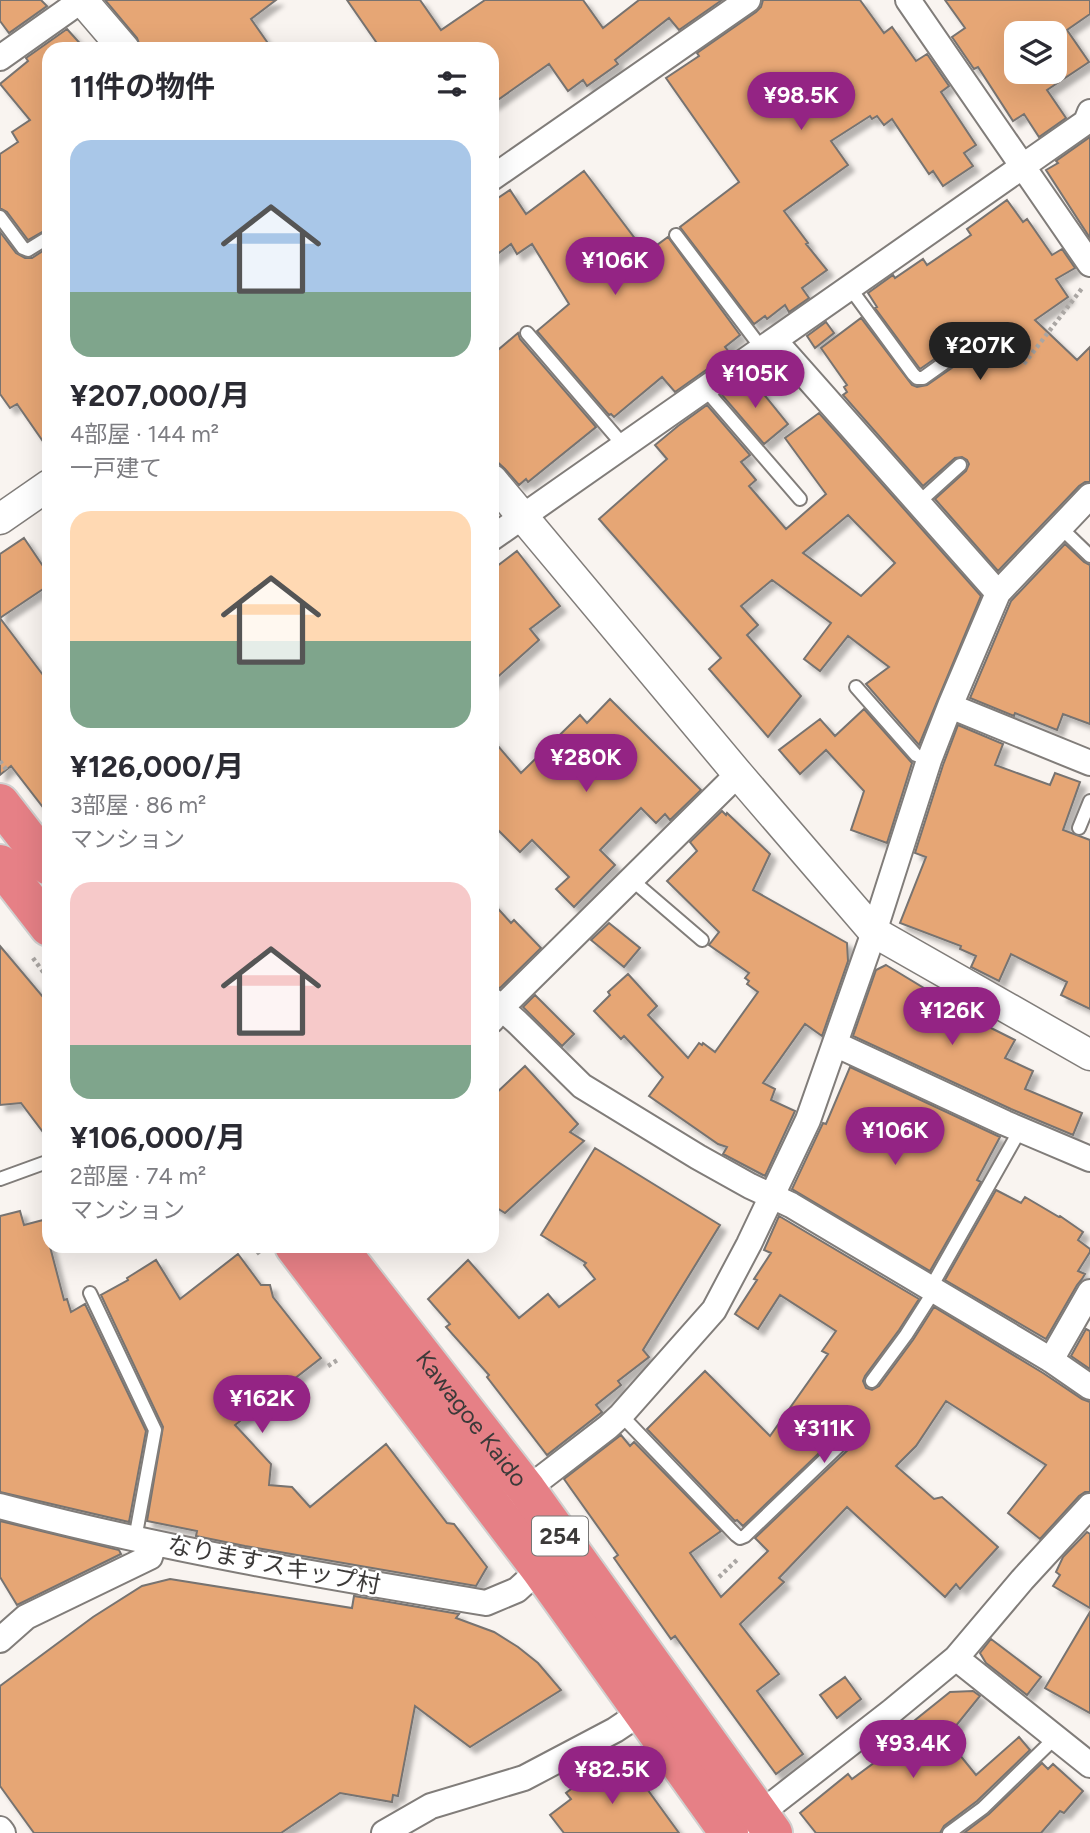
<!DOCTYPE html>
<html lang="ja">
<meta charset="utf-8">
<style>
body{margin:0;font-family:Figtree,"Noto Sans JP",sans-serif;background:#f7f7f7;color:#2b2b33;height:100vh;display:flex;flex-direction:column;font-size:26px;white-space:nowrap}
*{box-sizing:border-box;margin:0}
p{font-size:23px;color:#7c7c81}
.icon{flex:none;width:38px;height:38px;fill:none;stroke:currentColor;stroke-width:2;stroke-linecap:round;stroke-linejoin:round}
.map{position:relative;flex:1;overflow:hidden}
.details{position:absolute;left:42px;top:42px;width:457px;height:1211px;display:flex;flex-direction:column;background:#fff;border-radius:21px;box-shadow:0 7px 28px #0002}
.details>*{flex:none}
.tools{position:absolute;left:1004px;top:21px;display:grid;gap:14px}
.tools a{display:grid;place-items:center;width:63px;height:63px;border-radius:14px;background:#fff;box-shadow:0 7px 28px #0002;font-size:35px}
.price{position:absolute;translate:-50% -60px;padding:0 16px;border-radius:24px;background:#942484;color:#fff;font-size:23px;line-height:46px;filter:drop-shadow(0 2px 4px #0008)}
.price::after{content:'';position:absolute;left:50%;top:42px;width:21px;height:16px;margin-left:-10px;background:inherit;clip-path:polygon(0 0,100% 0,50% 100%)}
.price.selected{background:#222;color:#fff}
ul{padding:0;list-style:none}
li{display:grid;align-content:center;gap:14px;height:371px;padding:0 28px}
li span{display:grid;place-items:center;height:217px;border-radius:21px;color:#555}
li>.icon{margin-inline-start:auto}
span .icon{width:126px;height:126px;fill:#fffc;stroke-width:1}
li b{font-size:30px}
h2{display:flex;justify-content:space-between;align-items:center;height:84px;padding:0 28px;font-size:30px}
.map>svg:first-child{display:block}
.building{fill:#e6a675;stroke:#777370;stroke-width:2;fill-rule:evenodd;filter:url(#shadow)}
.lines{fill:none;stroke-linecap:round;stroke-linejoin:round}
.service-casing{stroke:#817d7a;stroke-width:16}
.minor-casing{stroke:#817d7a;stroke-width:28}
.tertiary-casing{stroke:#817d7a;stroke-width:33}
.trunk-casing{stroke:#d0d0cf;stroke-width:42}
.path{stroke:#aaa6a3;stroke-width:4.5;stroke-dasharray:3.5 3.5;stroke-linecap:butt}
.service{stroke:#fff;stroke-width:12}
.minor{stroke:#fff;stroke-width:24}
.tertiary{stroke:#fff;stroke-width:30}
.trunk{stroke:#e68086;stroke-width:38}
.labels{text-anchor:middle;stroke-width:5;stroke-linejoin:round;paint-order:stroke}
.shield{fill:#fff;stroke:#767574;stroke-width:2}
.shield-label{font-size:23px;font-weight:bold;fill:#3c3a39}
.street-label{font-size:24px;fill:#3c3a39;stroke:#fff}
</style>
<div class="map">
<svg width="1090" height="1833" viewBox="0 0 1090 1833">
<defs>
<filter id="shadow"><feDropShadow dx="6" dy="6" stdDeviation="2" flood-color="#0004"/></filter>
</defs>
<rect width="100%" height="100%" fill="#f9f4f0"/>
<path class="building" d="M0,0H41L47,6L9,33L0,21Z
M105,0H276L251,19L272,49H141L137,38Z
M347,0H420L441,30L485,0H583L603,28L639,0H722L679,30L669,18L615,60L618,64L587,86L583,80L568,91L549,64L492,104V49H381Z
M763,0H860L884,33L892,27L916,61L927,54L949,86L941,92L976,145L964,153L973,166L943,186L933,171L929,174L892,119L884,125L877,116L872,119L870,116L831,141L848,165L784,211L808,243L806,244L827,270L802,288L809,298L789,312L785,305L767,319L765,316L754,324L680,227L739,182L666,78L699,56L697,53L756,12L761,7Z
M945,0H1090V14L1067,30L1089,62L1047,90L1066,118L1039,137L1024,114L1013,121L978,67L974,69L952,37L965,28ZM1017,33H1055V72H1017Z
M67,29L85,49H49V228L28,240L7,212L0,208V154L18,142L12,132L30,120L0,84L28,61L26,58Z
M1090,137V238L1046,170L1058,163L1056,161Z
M584,171L646,253L668,237L740,335L725,347L730,353L675,392L662,377L614,417L611,414L609,415L537,331L569,304L532,244L517,254L511,244L492,258V202L510,190L526,214Z
M1007,200L1023,222L1027,219L1052,255L1062,249L1075,268L1056,279L1068,297L1035,320L1077,360L1090,347V482H1085L1079,486L998,571L935,499L966,471L969,464L967,460L962,457L955,458L923,486L843,395L847,392L844,387L847,385L821,348L861,318L912,385L917,387L927,385L956,365L959,361L958,354L955,350L949,349L920,369L875,308L877,307L868,293L893,275L895,278L923,259L927,265L971,235L967,229Z
M0,232L16,253L25,258H32L49,247V450L17,404L10,408L0,394Z
M826,322L834,333L815,348L807,336Z
M518,333L520,339L596,427L528,482L526,479L519,485L505,469L492,457V355Z
M749,376L788,424L764,444L722,395Z
M707,405L750,455L741,462L756,480L749,486L786,529L826,494L785,438L819,413L981,596L919,745L866,684L889,667L848,636L820,671L804,659L831,623L772,580L741,606L758,625L747,635L801,696L768,737L709,669L721,658L599,519L667,459L655,445L678,426ZM848,515L895,563L861,596L803,553Z
M24,538L49,575V585L0,618L49,683V815L11,766L0,775V554Z
M1065,544L1084,562L1090,565V724L1063,714L1057,730L1015,713L1014,716L970,698L1011,601Z
M517,551L560,606L530,629L539,640L492,682V570Z
M610,699L701,790L670,820L665,814L656,823L641,808L600,850L615,865L574,907L556,889L569,877L532,840L520,852L492,824V739L521,773L580,715L587,723Z
M864,709L912,763L887,843L851,830L864,791L826,750L800,774L779,750L820,719L835,736Z
M958,725L1003,744L995,765L1050,785L1055,773L1080,782L1063,830L1090,840V1009L1061,995L1067,982L1011,954L999,981L971,967L976,956L960,949L961,946L900,923L926,857L915,853L943,765Z
M722,811L726,815L727,813L770,854L753,890L847,943L848,961L822,1036L805,1024L763,1083L775,1089L771,1100L795,1111L765,1176L723,1154L727,1147L718,1144L649,1096L663,1077L624,1036L621,1039L594,1011L610,995L608,992L628,974L657,1006L648,1015L688,1058L699,1043L702,1045L703,1043L715,1052L758,992L747,984L749,981L745,978L749,973L709,945L719,932L667,881L697,851L690,842Z
M492,902L511,923L514,920L541,948L500,988L492,986Z
M609,923L640,948L624,967L591,940Z
M0,946L49,1004V1140L21,1103L0,1105Z
M886,965L960,1010L959,1012L1015,1040L1005,1058L1033,1071L1025,1089L1082,1113L1073,1135L1011,1109L853,1036L876,970Z
M535,995L574,1034L562,1046L523,1007Z
M525,1066L578,1124L570,1132L584,1141L505,1213L492,1205V1097Z
M850,1067L1000,1137L977,1180L981,1182L930,1271L792,1189L823,1123L826,1124Z
M595,1148L720,1225L643,1350L649,1357L618,1381L621,1385L596,1405L602,1412L547,1455L487,1377L489,1375L446,1327L450,1324L428,1299L468,1260L519,1318L548,1294L559,1307L595,1279L584,1265L586,1263L541,1235Z
M996,1190L1021,1203L1025,1197L1059,1217L1060,1216L1083,1232L1078,1240L1090,1249V1252L1078,1271L1085,1274L1082,1279L1077,1285L1046,1339L945,1280Z
M20,1211L24,1225L43,1220L64,1300L67,1299L71,1312L85,1304L146,1431L129,1522L0,1492V1216Z
M779,1216L919,1299L899,1330L865,1376L863,1381L866,1388L872,1390L879,1386L913,1340L934,1307L1043,1373L1082,1399L1090,1402V1492H1085L1079,1496L1040,1539L1008,1513L1046,1465L946,1401L916,1446L896,1466L934,1499L942,1497L998,1547L960,1589L956,1584L945,1597L847,1507L779,1578L784,1582L740,1624L779,1674L757,1691L803,1754L776,1774L675,1636L671,1639L614,1558L618,1555L564,1479L621,1435L630,1446L634,1442L721,1531L690,1553L721,1597L768,1551L755,1538L851,1447L864,1429L862,1421L857,1418L850,1421L838,1435L743,1526L737,1520L735,1521L647,1429L705,1371L770,1436L828,1354L822,1351L836,1331L780,1295L758,1329L735,1314L757,1280L754,1279L771,1253L764,1250Z
M238,1254L261,1285H270L273,1297L321,1358L235,1425L271,1464L269,1485L292,1487L310,1507L386,1444L447,1523L454,1524L487,1567L476,1586L245,1546L196,1536L197,1531L147,1521L163,1427L101,1295L128,1280L127,1278L156,1260L180,1299Z
M1086,1329L1090,1331V1369L1071,1356Z
M0,1521L119,1550L121,1554L17,1605L0,1577Z
M1087,1532L1090,1534V1608L1053,1586L1060,1575L1056,1572L1063,1557Z
M170,1579L352,1608L354,1596L459,1614L456,1618L494,1632L518,1647L538,1663L561,1690L470,1747L415,1706L398,1796L393,1795L392,1802L340,1793L281,1833H34L0,1786V1686L93,1617L142,1586Z
M1090,1612V1713L1045,1688Z
M991,1639L1041,1677L1027,1695L986,1663L980,1653Z
M845,1677L861,1699L837,1718L820,1695Z
M973,1691L980,1696L946,1738L976,1775L1019,1737L1030,1750L977,1801L944,1826L940,1833H816L800,1813L848,1774L852,1779L894,1748L889,1741L950,1692Z
M626,1760L679,1833H564L550,1815L571,1799L566,1793L597,1769L603,1776Z
M1042,1763L1048,1769L1053,1764L1083,1791L1064,1813L1060,1811L1041,1833H964L989,1814Z"/>
<g class="lines">
<defs>
<path id="service" d="M0,217L23,248L28,250L49,237
M676,235L763,350
M850,288L913,374L917,378H923L951,358
M527,333L624,446
M705,389L800,499
M918,503L960,465
M1060,527L1090,556
M856,687L916,755L929,760
M1079,828L1090,801
M632,880L702,940
M0,1179L44,1163
M930,1289L1020,1130
M90,1293L155,1430L135,1539
M872,1381L906,1335L934,1291
M621,1415L736,1535L740,1538L745,1536L844,1441L856,1427
M949,1833L983,1808L1055,1738"/>
<path id="minor" d="M908,0L1090,264
M0,58L82,0
M492,178L748,0
M775,341L998,593
M492,538L1086,122L1090,112
M950,706L1090,763
M492,1000L517,1022L582,1086L698,1157L750,1186L791,1205L1051,1360L1090,1387
M492,1020L501,1008L738,774
M835,1044L1005,1123L1090,1159
M1051,1360L1090,1292
M517,1497L608,1427L621,1415L714,1310L749,1244L808,1120L874,932L929,760L950,706L998,593L1090,496
M0,1506C160,1549 323,1576 486,1603L517,1590L540,1569
M0,1640L26,1617L150,1557L154,1543
M956,1658L1090,1765
M748,1823L892,1711L956,1658L1022,1580L1090,1506
M0,1829L3,1833
M384,1833L431,1806L524,1778L615,1730L642,1712"/>
<path id="tertiary" d="M82,0L124,49
M492,480L738,774L874,932L1090,1055
M0,519L49,485"/>
<g id="trunk">
<path d="M0,803L49,866"/>
<path d="M0,864L49,927"/>
<path d="M294,1246L540,1569L729,1833"/>
<path id="s1" d="M337,1246L527,1490L773,1833"/>
</g>
</defs>
<use href="#service" class="service-casing"/>
<use href="#minor" class="minor-casing"/>
<use href="#tertiary" class="tertiary-casing"/>
<use href="#trunk" class="trunk-casing"/>
<path class="path" d="M1024,364L1083,287
M0,761L8,772
M33,958L49,980
M253,1246L261,1256
M328,1366L339,1359
M719,1577L739,1558"/>
<use href="#service" class="service"/>
<use href="#minor" class="minor"/>
<use href="#tertiary" class="tertiary"/>
<use href="#trunk" class="trunk"/>
</g>
<g class="labels">
<rect class="shield" x="532" y="1516.5" width="56" height="39" rx="5"/>
<g class="shield-label">
<text x="560" y="1544">254</text>
</g>
<g class="street-label">
<text dy="8" stroke="none"><textPath href="#s1" startOffset="219">Kawagoe Kaido</textPath></text>
<text transform="translate(274 1565) rotate(11)" y="8">なりますスキップ村</text>
</g>
</g>
</svg>
<div class="tools">
<a><svg class="icon" aria-label="layers" viewBox="0 0 24 24"><path d="M12 4l9 5-9 5-9-5zM3 14l9 5 9-5"/></svg></a>
</div>
<b class="price" style="left:801px;top:132px">¥98.5K</b>
<b class="price" style="left:615px;top:297px">¥106K</b>
<b class="price selected" style="left:980px;top:382px">¥207K</b>
<b class="price" style="left:755px;top:410px">¥105K</b>
<b class="price" style="left:586px;top:794px">¥280K</b>
<b class="price" style="left:952px;top:1047px">¥126K</b>
<b class="price" style="left:895px;top:1167px">¥106K</b>
<b class="price" style="left:262px;top:1435px">¥162K</b>
<b class="price" style="left:824px;top:1465px">¥311K</b>
<b class="price" style="left:913px;top:1780px">¥93.4K</b>
<b class="price" style="left:612px;top:1806px">¥82.5K</b>
<section class="details">
<h2>11件の物件<svg class="icon" aria-label="filters" viewBox="0 0 24 24"><path d="M4 7h16M4 17h16"/><circle cx="9" cy="7" r="2"/><circle cx="15" cy="17" r="2"/></svg></h2>
<ul>
<li><span style="background:linear-gradient(#a9c7e8 70%,#7fa58c 0)"><svg class="icon" aria-label="home" viewBox="0 0 24 24"><path d="M3 11l9-7 9 7M6 9v11h12V9"/></svg></span><div><b>¥207,000/月</b><p>4部屋 · 144 m²</p><p>一戸建て</p></div></li>
<li><span style="background:linear-gradient(#ffd9b3 60%,#7fa58c 0)"><svg class="icon" aria-label="home" viewBox="0 0 24 24"><path d="M3 11l9-7 9 7M6 9v11h12V9"/></svg></span><div><b>¥126,000/月</b><p>3部屋 · 86 m²</p><p>マンション</p></div></li>
<li><span style="background:linear-gradient(#f6c9c9 75%,#7fa58c 0)"><svg class="icon" aria-label="home" viewBox="0 0 24 24"><path d="M3 11l9-7 9 7M6 9v11h12V9"/></svg></span><div><b>¥106,000/月</b><p>2部屋 · 74 m²</p><p>マンション</p></div></li>
</ul>
</section>
</div>
